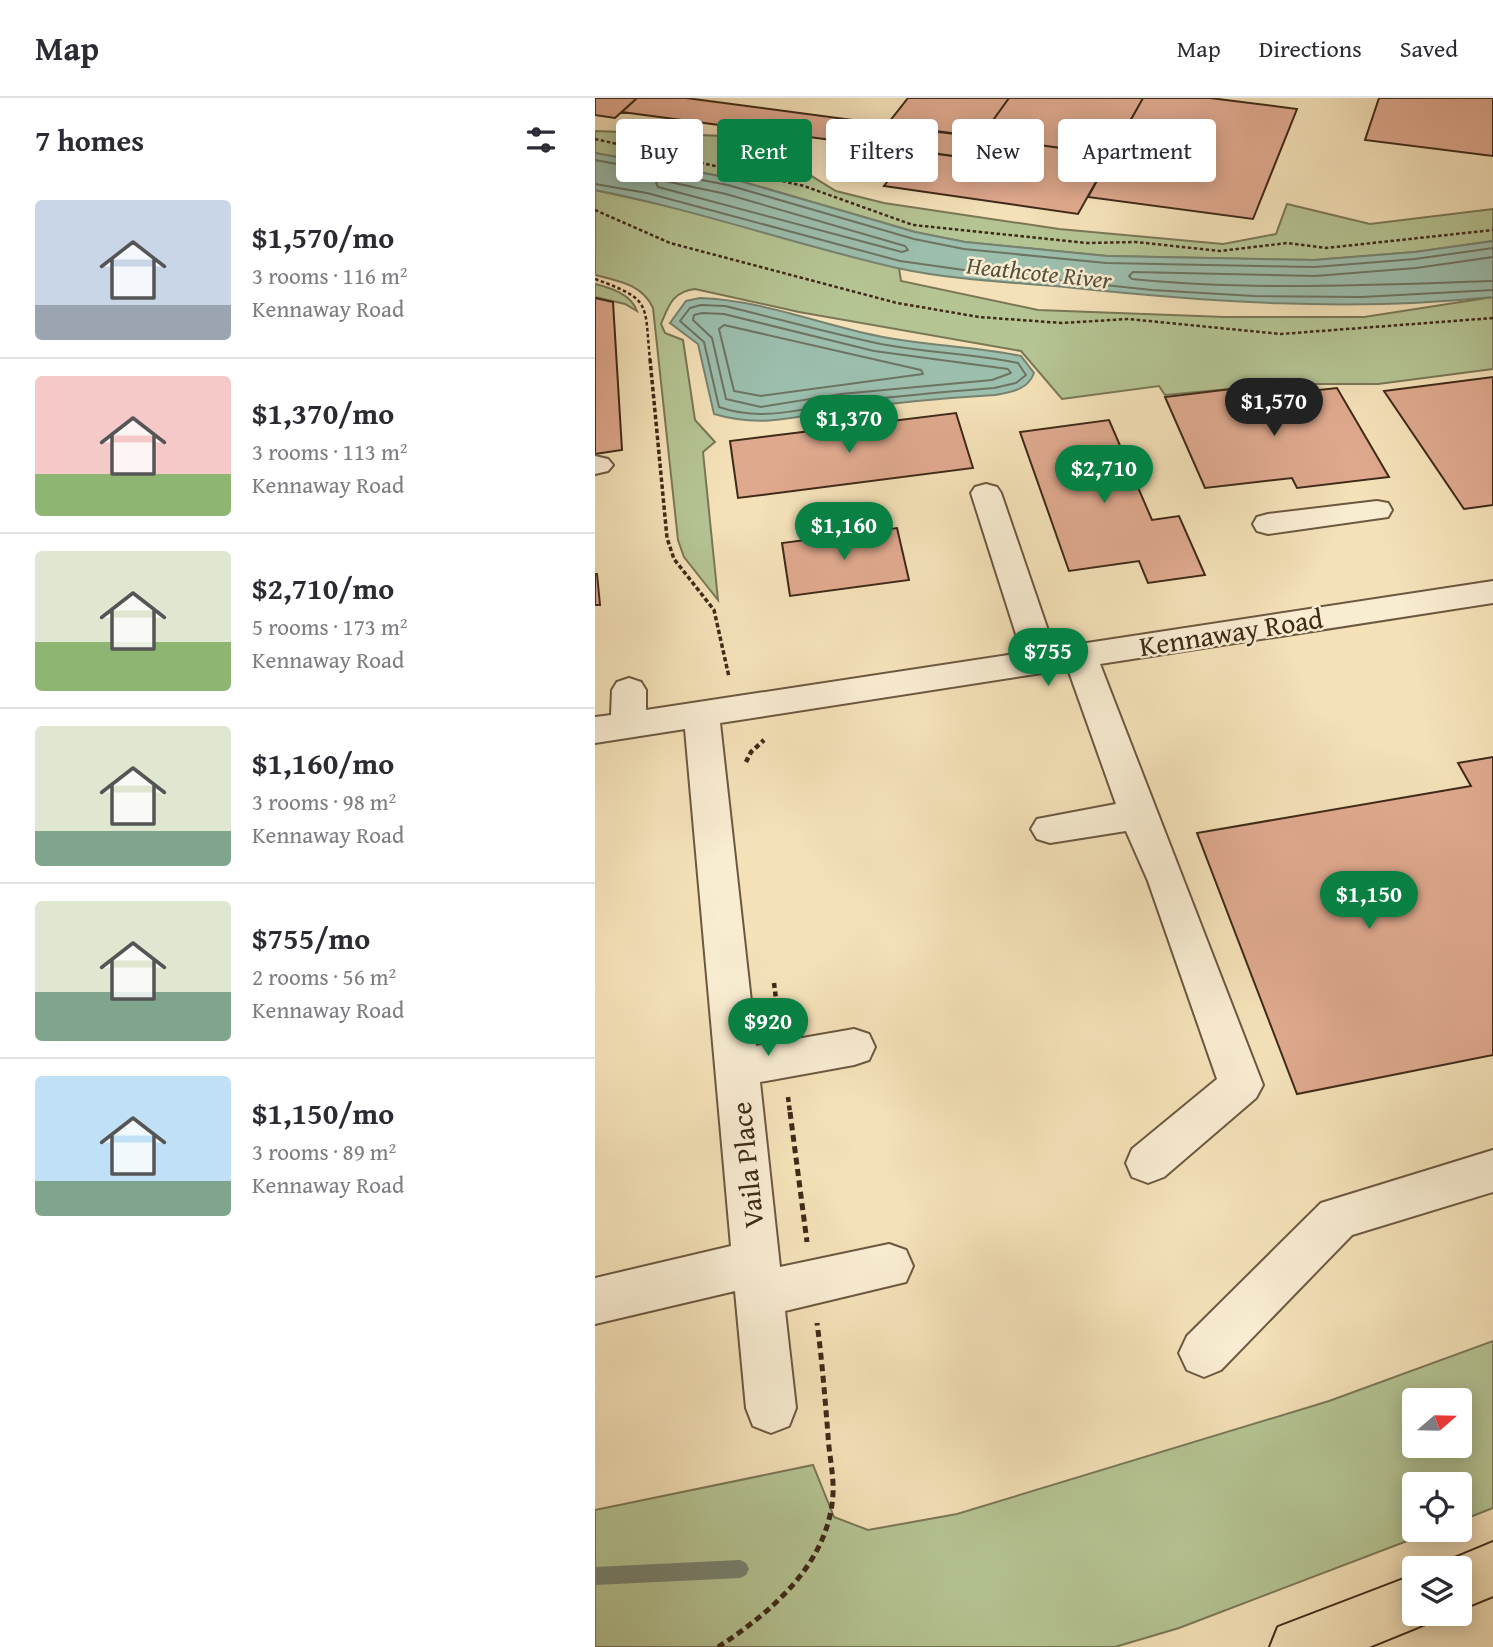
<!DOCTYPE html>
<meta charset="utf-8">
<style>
body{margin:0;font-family:"Gentium Book Plus",serif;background:#f2f2f3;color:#2b2b33;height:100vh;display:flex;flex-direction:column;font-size:26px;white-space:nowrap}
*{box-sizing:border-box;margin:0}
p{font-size:23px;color:#7c7c81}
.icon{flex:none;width:38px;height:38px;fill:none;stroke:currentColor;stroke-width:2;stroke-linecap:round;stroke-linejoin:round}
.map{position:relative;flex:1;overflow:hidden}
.details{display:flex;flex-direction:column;background:#fff;width:595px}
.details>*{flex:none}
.banner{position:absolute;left:21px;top:21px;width:665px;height:63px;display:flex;gap:14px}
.needle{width:46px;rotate:70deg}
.controls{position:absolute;left:807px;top:1290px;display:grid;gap:14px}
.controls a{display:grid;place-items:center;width:70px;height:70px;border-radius:7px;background:#fff;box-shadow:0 4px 18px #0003;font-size:35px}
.price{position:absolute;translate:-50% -60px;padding:0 16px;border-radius:24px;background:#0b8043;color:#fff;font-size:23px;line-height:46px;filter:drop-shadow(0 2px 4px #0008)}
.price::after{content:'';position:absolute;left:50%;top:42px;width:21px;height:16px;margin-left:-10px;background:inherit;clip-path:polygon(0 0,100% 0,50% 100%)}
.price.current{background:#222;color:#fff}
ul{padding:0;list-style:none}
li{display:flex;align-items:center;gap:21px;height:175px;padding:0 35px}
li+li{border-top:2px solid #e1e1e2}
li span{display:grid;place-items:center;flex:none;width:196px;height:140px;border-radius:7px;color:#555}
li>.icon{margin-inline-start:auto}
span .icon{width:84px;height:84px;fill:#fffc;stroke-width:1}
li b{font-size:30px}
h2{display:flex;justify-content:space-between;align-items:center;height:84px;padding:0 35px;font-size:30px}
.chip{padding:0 24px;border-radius:7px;background:#fff;box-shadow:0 4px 18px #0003;font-size:24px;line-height:63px}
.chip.current{background:#0b8043;color:#fff}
header{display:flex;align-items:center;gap:42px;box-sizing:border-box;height:98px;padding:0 35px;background:#fff;border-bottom:2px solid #e1e1e2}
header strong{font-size:33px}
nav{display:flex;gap:38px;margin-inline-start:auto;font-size:24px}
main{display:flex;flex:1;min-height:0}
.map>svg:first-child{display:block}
.green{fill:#b5c493;stroke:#7a7756;stroke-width:2;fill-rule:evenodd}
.water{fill:#9cbead;stroke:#778371;stroke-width:2}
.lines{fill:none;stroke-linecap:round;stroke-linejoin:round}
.shore{stroke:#6e7462;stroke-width:2}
.stream{fill:#778371;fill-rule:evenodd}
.building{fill:#dfa98e;stroke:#3f2a18;stroke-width:2}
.minor-casing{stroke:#6c5840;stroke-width:4}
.highway-casing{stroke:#3f2a18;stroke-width:4}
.path-far3{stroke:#3f2a18;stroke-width:2.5;stroke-dasharray:3.5 2.5;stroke-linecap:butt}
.path-far2{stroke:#3f2a18;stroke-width:3.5;stroke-dasharray:4.5 2.5;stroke-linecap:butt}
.path-far1{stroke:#3f2a18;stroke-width:4.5;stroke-dasharray:5 3.5;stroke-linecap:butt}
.path{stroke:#3f2a18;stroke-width:5;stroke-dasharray:7 4.5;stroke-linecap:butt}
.minor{fill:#f8ecd1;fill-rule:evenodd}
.highway{fill:#f4e1b8;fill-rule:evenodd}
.labels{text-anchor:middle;stroke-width:5;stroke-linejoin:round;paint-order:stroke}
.far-water-label{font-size:24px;font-style:italic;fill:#564f3d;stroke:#f8ecd1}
.street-label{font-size:28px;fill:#3f2a18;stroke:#f8ecd1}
</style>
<header>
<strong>Map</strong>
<nav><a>Map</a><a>Directions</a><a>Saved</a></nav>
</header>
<main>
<section class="details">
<h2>7 homes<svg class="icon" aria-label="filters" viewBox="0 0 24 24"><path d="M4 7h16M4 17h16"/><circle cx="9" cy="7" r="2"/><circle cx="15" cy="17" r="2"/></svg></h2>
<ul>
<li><span style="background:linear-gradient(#c9d6e8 75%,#9aa5b1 0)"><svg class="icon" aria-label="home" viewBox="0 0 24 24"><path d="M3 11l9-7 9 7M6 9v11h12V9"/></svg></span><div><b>$1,570/mo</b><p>3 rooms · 116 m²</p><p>Kennaway Road</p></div></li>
<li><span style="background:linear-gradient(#f6c9c9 70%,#8fb573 0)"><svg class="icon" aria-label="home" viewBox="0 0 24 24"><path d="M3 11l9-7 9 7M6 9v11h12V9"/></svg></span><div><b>$1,370/mo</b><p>3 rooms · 113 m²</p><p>Kennaway Road</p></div></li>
<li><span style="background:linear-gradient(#dfe7d0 65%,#8fb573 0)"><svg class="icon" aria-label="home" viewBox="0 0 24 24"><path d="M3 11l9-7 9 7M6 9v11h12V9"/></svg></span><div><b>$2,710/mo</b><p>5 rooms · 173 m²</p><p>Kennaway Road</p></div></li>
<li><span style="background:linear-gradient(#dfe7d0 75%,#7fa58c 0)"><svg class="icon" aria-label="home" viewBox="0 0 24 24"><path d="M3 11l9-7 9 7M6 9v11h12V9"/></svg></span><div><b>$1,160/mo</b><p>3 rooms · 98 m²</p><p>Kennaway Road</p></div></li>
<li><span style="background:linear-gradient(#dfe7d0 65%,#7fa58c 0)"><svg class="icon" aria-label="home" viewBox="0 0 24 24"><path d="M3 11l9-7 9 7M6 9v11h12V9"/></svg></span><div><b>$755/mo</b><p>2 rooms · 56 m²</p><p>Kennaway Road</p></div></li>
<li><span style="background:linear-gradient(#bfe0f5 75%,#7fa58c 0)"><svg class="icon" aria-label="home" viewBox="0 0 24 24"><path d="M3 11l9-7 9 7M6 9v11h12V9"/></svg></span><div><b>$1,150/mo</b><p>3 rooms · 89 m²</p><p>Kennaway Road</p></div></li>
</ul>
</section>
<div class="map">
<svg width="898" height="1549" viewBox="0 0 898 1549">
<rect width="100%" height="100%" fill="#f4e1b8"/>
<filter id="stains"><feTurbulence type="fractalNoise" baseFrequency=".00286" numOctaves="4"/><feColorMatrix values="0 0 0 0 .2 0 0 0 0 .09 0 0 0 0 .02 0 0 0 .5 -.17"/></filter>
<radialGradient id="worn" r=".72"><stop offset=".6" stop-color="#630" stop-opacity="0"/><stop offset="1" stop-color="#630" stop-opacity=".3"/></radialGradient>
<path class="green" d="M0,33L129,38L163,45L241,93L289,105L464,131L628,146L681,136L692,106L775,126L898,111V143L820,154L719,162L512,158L370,144L320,134L135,80L0,55Z
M0,92L82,110L304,170L306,183L443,212L630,219H769L898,199V271L783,286H687L570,297L564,288L467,301L426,253L204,214L100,191C77,194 74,207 66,226L70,235L88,242L100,322L120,344L108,354L123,502L89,459L83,442L58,210C47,186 23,183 0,177Z
M0,186C16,190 36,196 42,213L30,206L0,199Z
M898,1243V1410L865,1423L864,1386H819V1432H841L584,1530L520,1549H0V1412L218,1367L239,1419L273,1432L362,1416L734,1303ZM819,1302H864V1348H819Z"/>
<path class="water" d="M0,55L135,80L320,134L370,144L512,158L719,162L820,154L898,143V199C756,214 612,204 470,189C415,184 357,182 302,170C201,147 102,112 0,92Z
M105,200C166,202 224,226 283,238C331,248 379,248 426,258L439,275C433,292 416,294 400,297C349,300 296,305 245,312C197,319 167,330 119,316L103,246L75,225L91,203Z"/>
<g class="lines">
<path class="shore" d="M0,62L133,87L319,141L369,151L511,165L720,169L820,161L898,150
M65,82L131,96L310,148L313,152L307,154L63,89L61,85Z
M0,86L52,95L305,163L376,173L557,192L659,198L767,199L898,192
M898,159L821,170L720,178L538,174L534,178L537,181C657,193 777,187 898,183
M106,207L130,208C180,220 230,234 281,245C328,255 376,255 423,265L431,277L421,285L399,290C348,294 298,298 247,305C205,311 166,324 124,309L109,244L85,223L95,210Z
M107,215L129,216L279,253L413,271L416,275L397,282L246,296L166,309L131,301L117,240L98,222L99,217Z
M129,227L326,272L328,276L166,298L139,293L124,231Z"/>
<path class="stream" d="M145,1462L151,1465L154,1471L151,1477L145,1480L0,1487V1469Z"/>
</g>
<path class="building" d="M0,0H42L20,20L0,17Z
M42,0H91L386,39L372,60L27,14Z
M313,0H414L386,39L291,28Z
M414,0H548L516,57L386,39Z
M548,0H615L702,11L658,121L493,99Z
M784,0H898V58L770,42Z
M386,39L516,57L483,116L289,88L317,52L372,60Z
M0,200L18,204L27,352L0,356Z
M898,279V407L869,411L789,293Z
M653,289L658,299L742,290L794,379L702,390L697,380L610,390L570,299Z
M361,315L378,370L143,400L135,343Z
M514,322L557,422L584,418L610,477L553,485L544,463L474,473L425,334Z
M302,430L314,482L195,498L187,445Z
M0,476H2L5,507H0Z
M898,659V957L702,996L602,735L876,688L863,665Z"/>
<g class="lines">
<defs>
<path id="minor" d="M0,358L13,361L18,367L13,373L0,376Z
M391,386L402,389L406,395L459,550L898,483V505L505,566L668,987L661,1000L569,1079L553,1085L537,1079L531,1065L537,1051L622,981L553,783L531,733L455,745L442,741L436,731L442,721L521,706L473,571L125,625L161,948L259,931L274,936L280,949L274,962L259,967L165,984L185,1169L294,1146L311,1152L318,1168L311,1184L190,1213L201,1310L194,1328L176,1335L158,1328L151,1310L140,1193L0,1226V1180L136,1148L90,631L0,645V619L16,617L17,592L22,584L34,580L46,584L51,592V612L427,555L376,395L380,389Z
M782,403L793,405L797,412L793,419L673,436L662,433L658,426L662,419L673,416Z
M898,1052V1094L757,1137L626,1272L609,1279L592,1272L584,1255L592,1238L726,1105Z"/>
<path id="highway" d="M898,1444V1498L864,1512V1470H843L845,1466Z
M819,1477V1516H842L838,1523L774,1549H675L683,1529Z"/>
</defs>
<use href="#minor" class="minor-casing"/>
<use href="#highway" class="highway-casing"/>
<path class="path-far3" d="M0,41L209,88L318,127L492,145L541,144L625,153L692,145L731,150L898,132
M0,112L75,145L302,205L384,219L467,225L533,221L686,236L898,220
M0,181C58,202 49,205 55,262"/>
<path class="path-far2" d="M55,261L72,440L79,461L119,512L134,579"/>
<path class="path-far1" d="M151,664L156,654L169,642
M179,885L184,925
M193,999L195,1015"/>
<path class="path" d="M195,1014L212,1144
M123,1549C177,1514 234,1465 238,1396C239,1377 234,1357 233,1337C230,1300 227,1262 222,1225"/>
<use href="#minor" class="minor"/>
<use href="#highway" class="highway"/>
</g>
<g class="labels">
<g class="far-water-label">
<text transform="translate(444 175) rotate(6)" y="8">Heathcote River</text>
</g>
<g class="street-label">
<text transform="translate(636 534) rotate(-9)" y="10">Kennaway Road</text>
<text transform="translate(152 1067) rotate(-96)" y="10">Vaila Place</text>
</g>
</g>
<rect width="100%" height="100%" filter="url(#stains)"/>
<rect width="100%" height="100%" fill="url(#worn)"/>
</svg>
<div class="controls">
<a><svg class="needle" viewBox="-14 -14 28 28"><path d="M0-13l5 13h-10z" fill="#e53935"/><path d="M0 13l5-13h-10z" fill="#7c7c81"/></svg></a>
<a><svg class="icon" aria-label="locate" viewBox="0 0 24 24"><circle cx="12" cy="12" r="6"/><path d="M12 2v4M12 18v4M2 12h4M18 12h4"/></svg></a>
<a><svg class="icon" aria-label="layers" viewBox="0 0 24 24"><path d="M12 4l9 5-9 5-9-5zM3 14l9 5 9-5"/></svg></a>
</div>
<b class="price current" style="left:679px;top:340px">$1,570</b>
<b class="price" style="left:254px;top:357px">$1,370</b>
<b class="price" style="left:509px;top:407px">$2,710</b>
<b class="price" style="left:249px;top:464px">$1,160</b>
<b class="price" style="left:453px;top:590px">$755</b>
<b class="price" style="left:774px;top:833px">$1,150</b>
<b class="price" style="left:173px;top:960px">$920</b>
<div class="banner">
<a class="chip">Buy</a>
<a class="chip current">Rent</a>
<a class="chip">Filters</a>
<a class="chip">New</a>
<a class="chip">Apartment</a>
</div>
</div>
</main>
